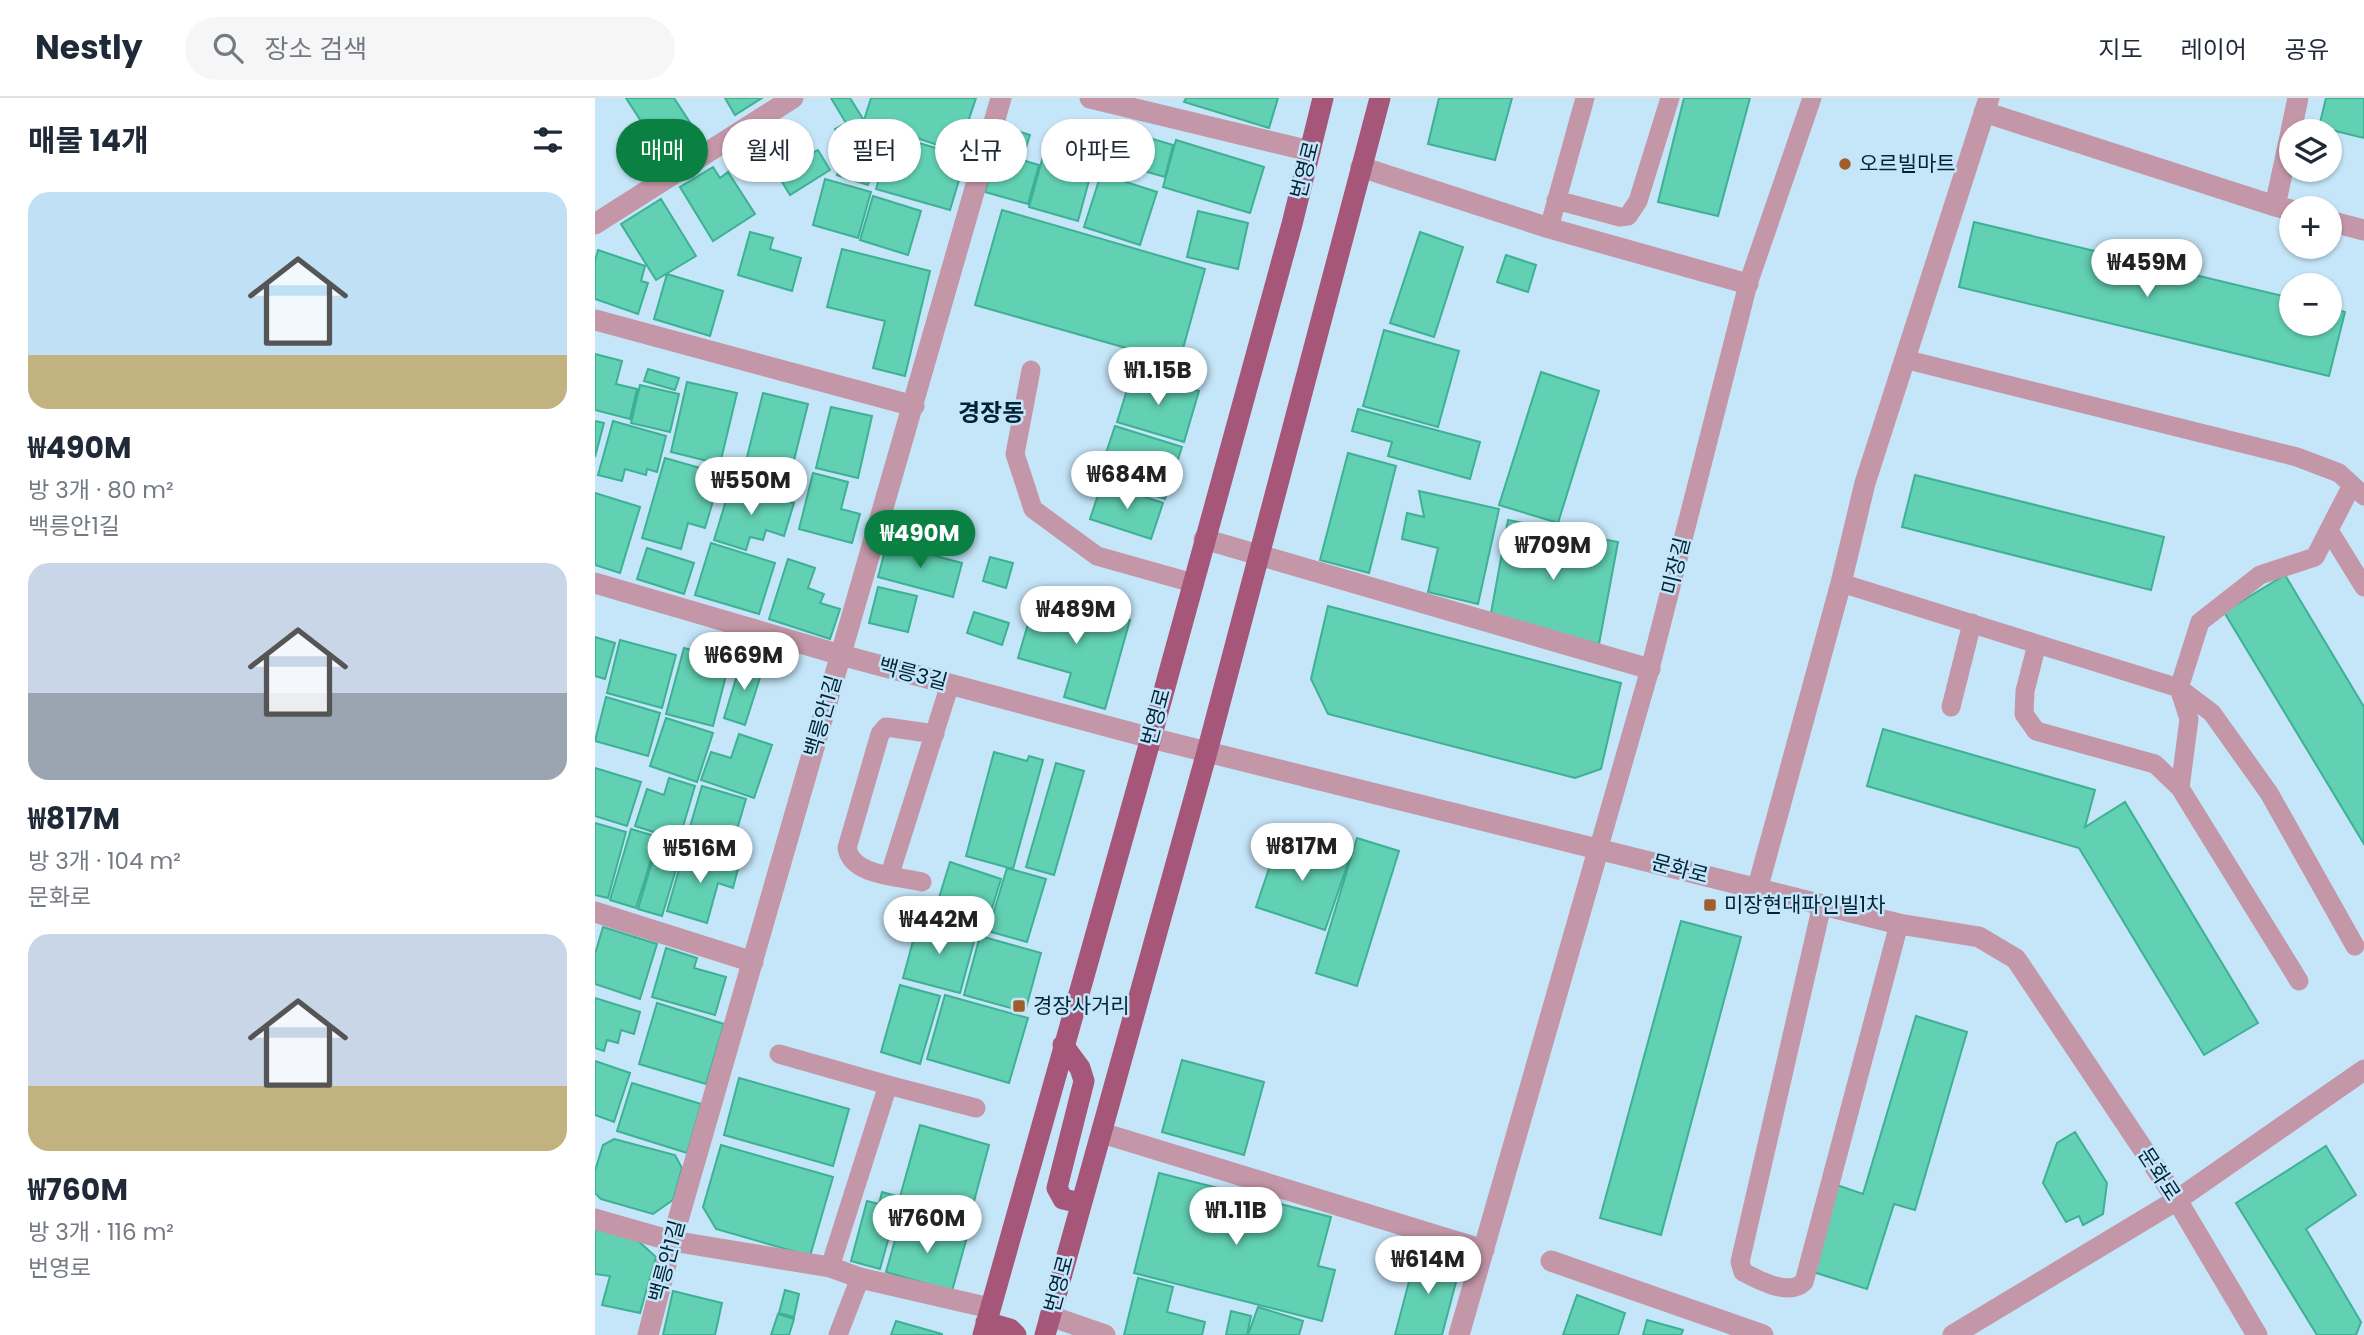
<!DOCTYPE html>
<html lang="ko">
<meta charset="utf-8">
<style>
body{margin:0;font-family:Poppins,"Noto Sans KR",sans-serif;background:#f6f6f7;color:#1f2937;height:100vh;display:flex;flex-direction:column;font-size:26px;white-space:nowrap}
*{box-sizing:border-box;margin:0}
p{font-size:23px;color:#747a83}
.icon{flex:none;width:38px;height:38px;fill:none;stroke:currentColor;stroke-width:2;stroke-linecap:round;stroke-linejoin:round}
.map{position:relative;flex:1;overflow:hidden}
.drawer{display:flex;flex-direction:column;background:#fff;width:595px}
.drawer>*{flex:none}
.hud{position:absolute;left:21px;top:21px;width:665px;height:63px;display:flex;gap:14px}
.controls{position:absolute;left:1684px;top:21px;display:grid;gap:14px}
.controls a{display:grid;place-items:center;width:63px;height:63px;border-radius:50%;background:#fff;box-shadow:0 2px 5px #0004;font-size:35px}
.price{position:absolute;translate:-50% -60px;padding:0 16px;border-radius:24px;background:#fff;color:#222;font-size:23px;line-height:46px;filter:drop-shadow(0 2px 4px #0008)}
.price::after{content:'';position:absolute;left:50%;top:42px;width:21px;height:16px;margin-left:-10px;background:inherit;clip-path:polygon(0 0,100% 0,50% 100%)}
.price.selected{background:#0b8043;color:#fff}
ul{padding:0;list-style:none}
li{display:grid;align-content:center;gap:14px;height:371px;padding:0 28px}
li span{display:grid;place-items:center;height:217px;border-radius:21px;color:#555}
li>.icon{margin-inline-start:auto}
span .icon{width:126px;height:126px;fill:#fffc;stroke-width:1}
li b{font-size:30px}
h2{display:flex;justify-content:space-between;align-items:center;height:84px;padding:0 28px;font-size:30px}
.chip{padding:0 24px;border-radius:32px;background:#fff;box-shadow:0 2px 5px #0004;font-size:24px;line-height:63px}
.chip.selected{background:#0b8043;color:#fff}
header{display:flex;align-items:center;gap:42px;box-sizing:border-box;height:98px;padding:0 35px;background:#fff;border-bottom:2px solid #e0e1e3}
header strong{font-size:33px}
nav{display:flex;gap:38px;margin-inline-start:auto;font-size:24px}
.search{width:490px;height:63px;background:#f6f6f7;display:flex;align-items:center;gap:18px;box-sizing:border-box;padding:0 24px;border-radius:38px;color:#747a83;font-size:26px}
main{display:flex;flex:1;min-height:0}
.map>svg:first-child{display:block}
.building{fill:#62d0b3;stroke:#3eb095;stroke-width:2}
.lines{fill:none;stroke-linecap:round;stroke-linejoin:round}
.service{stroke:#c497a8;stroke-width:19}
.minor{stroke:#c497a8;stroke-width:21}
.tertiary{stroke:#c497a8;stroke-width:21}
.primary{stroke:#a65679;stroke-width:21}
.poi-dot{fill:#a15e2d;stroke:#c5e6f9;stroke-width:2.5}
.labels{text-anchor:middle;stroke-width:5;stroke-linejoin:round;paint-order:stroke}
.poi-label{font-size:21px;fill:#002437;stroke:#c5e6f9;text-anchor:start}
.street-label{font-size:21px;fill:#002437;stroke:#c5e6f9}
.quarter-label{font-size:24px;font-weight:bold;fill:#002437;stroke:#c5e6f9}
</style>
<header>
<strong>Nestly</strong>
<div class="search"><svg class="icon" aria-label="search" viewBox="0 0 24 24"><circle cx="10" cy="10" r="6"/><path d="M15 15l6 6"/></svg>장소 검색</div>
<nav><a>지도</a><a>레이어</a><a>공유</a></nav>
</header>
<main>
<section class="drawer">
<h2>매물 14개<svg class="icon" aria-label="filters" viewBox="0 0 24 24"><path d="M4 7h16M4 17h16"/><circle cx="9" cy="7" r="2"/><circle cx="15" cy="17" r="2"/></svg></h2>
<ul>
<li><span style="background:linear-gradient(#bfe0f5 75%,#c2b280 0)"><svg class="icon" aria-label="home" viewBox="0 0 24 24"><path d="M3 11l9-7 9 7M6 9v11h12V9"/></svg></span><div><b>₩490M</b><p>방 3개 · 80 m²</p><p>백릉안1길</p></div></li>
<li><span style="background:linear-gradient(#c9d6e8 60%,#9aa5b1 0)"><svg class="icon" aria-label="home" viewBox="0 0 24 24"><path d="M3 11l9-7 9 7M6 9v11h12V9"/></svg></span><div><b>₩817M</b><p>방 3개 · 104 m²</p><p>문화로</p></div></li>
<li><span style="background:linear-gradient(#c9d6e8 70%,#c2b280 0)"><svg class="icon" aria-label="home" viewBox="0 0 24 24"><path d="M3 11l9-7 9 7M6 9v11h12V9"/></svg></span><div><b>₩760M</b><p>방 3개 · 116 m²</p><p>번영로</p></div></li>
</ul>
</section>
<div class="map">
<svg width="1769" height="1237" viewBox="0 0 1769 1237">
<rect width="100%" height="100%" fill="#c5e6f9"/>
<path class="building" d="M31,0H79L96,26L62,48Z
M130,0H167L140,17Z
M236,0H255L278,37L253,52L240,31L251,25Z
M276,0H381L363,54L269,22Z
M591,0H683L674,30L589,4Z
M844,0H917L900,62L833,46Z
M1089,0H1155L1123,118L1063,104Z
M1731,0H1769V40L1724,29Z
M191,28L196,36L202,33L217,55L223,52L235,72L195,97L163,44Z
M409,29L435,37L427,62L444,67L433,106L390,94Z
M297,37L371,59L355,112L281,91Z
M551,39L578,47L570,79L542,71Z
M581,42L669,69L655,115L568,89Z
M452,44L501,57L483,123L434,109Z
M250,52L281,62L273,87L242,77Z
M118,69L125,80L133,74L160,116L118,143L85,89Z
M506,76L562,94L545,147L489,129Z
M230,81L276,94L263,140L218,127Z
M278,98L326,113L313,157L265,142Z
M66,101L101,158L61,182L26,126Z
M407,112L610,171L584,265L380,207Z
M603,113L653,125L643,171L592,159Z
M1379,124L1696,200V226H1734V210L1750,214L1734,278L1364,189Z
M155,134L178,140L175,151L206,160L197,193L143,177Z
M825,134L868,149L839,239L795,225Z
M247,151L335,173L310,278L278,270L290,223L232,209Z
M3,152L50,168L46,183L53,185L43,216L0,201V163Z
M911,157L941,167L933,194L902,184Z
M72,176L128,193L115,238L59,221Z
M789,232L864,253L843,329L768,308Z
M0,256L27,263L21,286L42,291L35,321L0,312Z
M53,271L84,280L80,292L49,283Z
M538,273L604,293L589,344L522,324Z
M946,274L1004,293L963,425L904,407Z
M92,284L142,295L125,366L76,354Z
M45,287L84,296L75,334L36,325Z
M168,295L213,306L191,394L146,383Z
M236,309L277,318L263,380L221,370Z
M763,311L885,344L875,381L793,358L797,344L757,333Z
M0,323L9,325L0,359Z
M18,323L71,338L62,374L52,371L51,377L30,371L27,383L3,377Z
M520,328L587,349L570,401L503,379Z
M753,355L801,368L774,475L725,462Z
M70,360L126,376L110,430L93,425L86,451L47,440Z
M218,375L253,384L246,411L265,416L257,445L204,431Z
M1320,377L1569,439L1556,492L1307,429Z
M507,385L568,405L556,441L495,421Z
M136,386L199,405L189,438L171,432L168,442L155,439L151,452L119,442Z
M824,393L904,411L883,506L833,494L843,450L807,441L812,415L829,419Z
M0,395L45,409L25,475L0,467Z
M913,422L1023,444L1004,546L894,526Z
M116,445L180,465L164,516L100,497Z
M292,445L367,465L358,499L283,479Z
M52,450L99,465L89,496L42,481Z
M395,459L418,465L411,490L388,483Z
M193,461L220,470L213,490L229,496L225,505L245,511L235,541L174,521Z
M1690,477L1769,609V746L1629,514Z
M283,489L322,498L313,534L274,525Z
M442,495L535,522L510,611L469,599L476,575L423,560Z
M733,508L1026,585L1006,671L980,680L733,616L716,581Z
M379,514L414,525L407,547L372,535Z
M0,539L20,545L10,581L0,578Z
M25,542L81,557L67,610L12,595Z
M89,550L135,562L118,628L71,616Z
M147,561L169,567L150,627L129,620Z
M11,599L65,615L53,658L0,643Z
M71,620L118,635L102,684L55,668Z
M1288,631L1500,692L1490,729L1530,704L1663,925L1609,957L1484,750L1272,688Z
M144,636L177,647L159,700L106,682L116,654L136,660Z
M399,654L432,663L434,658L448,662L418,771L371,758Z
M461,665L489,673L459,777L431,769Z
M0,670L46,684L32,728L0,718Z
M74,680L100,688L84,742L40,728L52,691L69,697Z
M107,688L151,701L133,762L89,749Z
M0,725L31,734L13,800L0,797Z
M36,731L63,739L41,810L15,802Z
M685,738L754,762L730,832L661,809Z
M762,740L804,753L762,888L721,875Z
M64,741L88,748L67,818L43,811Z
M90,751L144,767L138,790L123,785L112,825L72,813Z
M355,764L406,781L390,833L339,816Z
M412,770L451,781L432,844L393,833Z
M324,821L381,836L365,895L308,880Z
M1086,823L1146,839L1066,1137L1005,1120Z
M8,829L62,846L45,901L0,886V856Z
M385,838L446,855L430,914L369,897Z
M71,850L102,860L99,870L131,879L120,917L57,899Z
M305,887L345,898L325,966L286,954Z
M350,897L433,920L414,985L332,961Z
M0,900L45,914L39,936L26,932L23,945L12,942L9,953L0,950Z
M62,905L129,926L111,986L44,966Z
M1321,918L1372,934L1320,1112L1299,1106L1272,1191L1215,1173L1242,1087L1268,1096Z
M587,962L669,984L649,1057L567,1034Z
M0,963L35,975L19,1024L0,1017Z
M144,980L254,1011L238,1068L129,1037Z
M37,985L106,1006L92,1055L22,1033Z
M325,1027L394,1047L373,1126L303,1106Z
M1480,1034L1512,1085L1508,1116L1488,1127L1484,1118L1471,1124L1448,1085L1462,1045Z
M19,1041L80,1057L87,1070L78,1102L58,1116L6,1101L0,1095V1073L8,1047Z
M126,1047L238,1079L215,1158L121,1131L108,1109Z
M1731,1048L1761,1097L1711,1131L1766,1224L1761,1237H1722L1641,1105Z
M564,1075L736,1119L723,1168L740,1172L727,1223L539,1175Z
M287,1094L305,1099L285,1171L256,1163L272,1103L284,1106Z
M306,1121L372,1139L357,1193L291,1174Z
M0,1131L40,1140L61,1159L45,1215L7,1207L15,1178L0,1176Z
M822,1153L866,1165L847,1237H800Z
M543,1180L578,1189L572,1214L610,1224L607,1237H529Z
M190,1192L204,1196L199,1219L184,1215Z
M78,1193L127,1205L120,1237H68Z
M982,1197L1030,1215L1023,1237H968Z
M663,1209L708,1223L704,1237H653Z
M636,1213L656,1218L652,1237H631Z
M183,1216L199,1221L194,1237H176Z
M1052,1222L1088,1232L1086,1237H1048Z
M301,1223L347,1236V1237H296Z"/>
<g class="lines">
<path class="service" d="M961,102L1025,119L1033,118L1043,103L1075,0
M954,130L990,0
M1309,261L1702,359L1744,375L1769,398
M436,272L420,356L438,411L502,458L598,485
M1735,434L1769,489
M1246,485L1584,590L1617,615L1674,695L1760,848
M1442,546L1430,593L1429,616L1441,633L1560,666L1585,690L1704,883
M1356,609L1377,525
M1585,690L1594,621L1584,590L1605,524L1665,477L1720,459L1757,387
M1004,749L1055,571L1153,186L1217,0
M295,776L355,586
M327,784C302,778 257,778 252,750L285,636L291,629L340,636
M1227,807L1145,1164L1148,1174C1163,1182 1194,1199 1209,1184L1304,826
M184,956L293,987L235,1169
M293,987L381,1010
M243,1237L265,1180"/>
<path class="minor" d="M495,0L715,53
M1389,14L1680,108
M1696,33L1703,0
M1696,34L1680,108L1696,112
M766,69L954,130L1153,186
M1734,123L1769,132
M0,126L198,0
M0,222L319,308
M609,441L1055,571
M0,485L246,557L556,640
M1162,792L1246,485L1270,385L1394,0
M0,814L158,864
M507,1035L889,1152
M0,1121L77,1143L235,1169L265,1180L395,1210
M956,1163L1168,1237
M455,1218L510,1237
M53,1237L77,1143L406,0
M864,1237L1004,749
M1358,1237L1582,1102L1769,972"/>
<path class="tertiary" d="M556,640L1304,826L1384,839L1421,861L1582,1102L1662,1237"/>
<path class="primary" d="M468,947L485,970L489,983L462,1090L468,1101L486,1105
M391,1224L415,1231L421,1237
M388,1237L556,640L697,126L728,0
M450,1237L612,654L785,0"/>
</g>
<g class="poi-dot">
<circle cx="1250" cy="66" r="7"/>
<rect x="1108" y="800" width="14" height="14" rx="3.5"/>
<rect x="417" y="901" width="14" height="14" rx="3.5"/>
</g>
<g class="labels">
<g class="poi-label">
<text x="1264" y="73">오르빌마트</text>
<text x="1129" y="814">미장현대파인빌1차</text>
<text x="438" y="915">경장사거리</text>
</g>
<g class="street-label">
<text transform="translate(710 72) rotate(-76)" y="7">번영로</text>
<text transform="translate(1081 468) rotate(-76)" y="7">미장길</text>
<text transform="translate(318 576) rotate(15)" y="7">백릉3길</text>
<text transform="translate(228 618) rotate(-74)" y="7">백릉안1길</text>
<text transform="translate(561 619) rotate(-75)" y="7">번영로</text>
<text transform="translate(1085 771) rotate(15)" y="7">문화로</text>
<text transform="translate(1564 1076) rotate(57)" y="7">문화로</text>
<text transform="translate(72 1163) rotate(-75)" y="7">백릉안1길</text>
<text transform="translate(464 1186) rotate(-75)" y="7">번영로</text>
</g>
<g class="quarter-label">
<text x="396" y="323">경장동</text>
</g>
</g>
</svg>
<div class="controls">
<a><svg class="icon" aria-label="layers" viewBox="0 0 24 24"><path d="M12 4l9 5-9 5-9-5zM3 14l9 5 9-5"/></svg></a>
<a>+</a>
<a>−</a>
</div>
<b class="price" style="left:1552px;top:201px">₩459M</b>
<b class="price" style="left:563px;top:309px">₩1.15B</b>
<b class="price" style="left:532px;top:413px">₩684M</b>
<b class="price" style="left:156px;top:419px">₩550M</b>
<b class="price selected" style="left:325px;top:472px">₩490M</b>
<b class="price" style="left:958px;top:484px">₩709M</b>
<b class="price" style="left:481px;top:548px">₩489M</b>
<b class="price" style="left:149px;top:594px">₩669M</b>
<b class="price" style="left:707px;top:785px">₩817M</b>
<b class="price" style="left:105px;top:787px">₩516M</b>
<b class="price" style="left:344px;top:858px">₩442M</b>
<b class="price" style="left:641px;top:1149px">₩1.11B</b>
<b class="price" style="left:332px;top:1157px">₩760M</b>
<b class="price" style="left:833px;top:1198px">₩614M</b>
<div class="hud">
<a class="chip selected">매매</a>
<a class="chip">월세</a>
<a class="chip">필터</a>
<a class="chip">신규</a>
<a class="chip">아파트</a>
</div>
</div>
</main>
